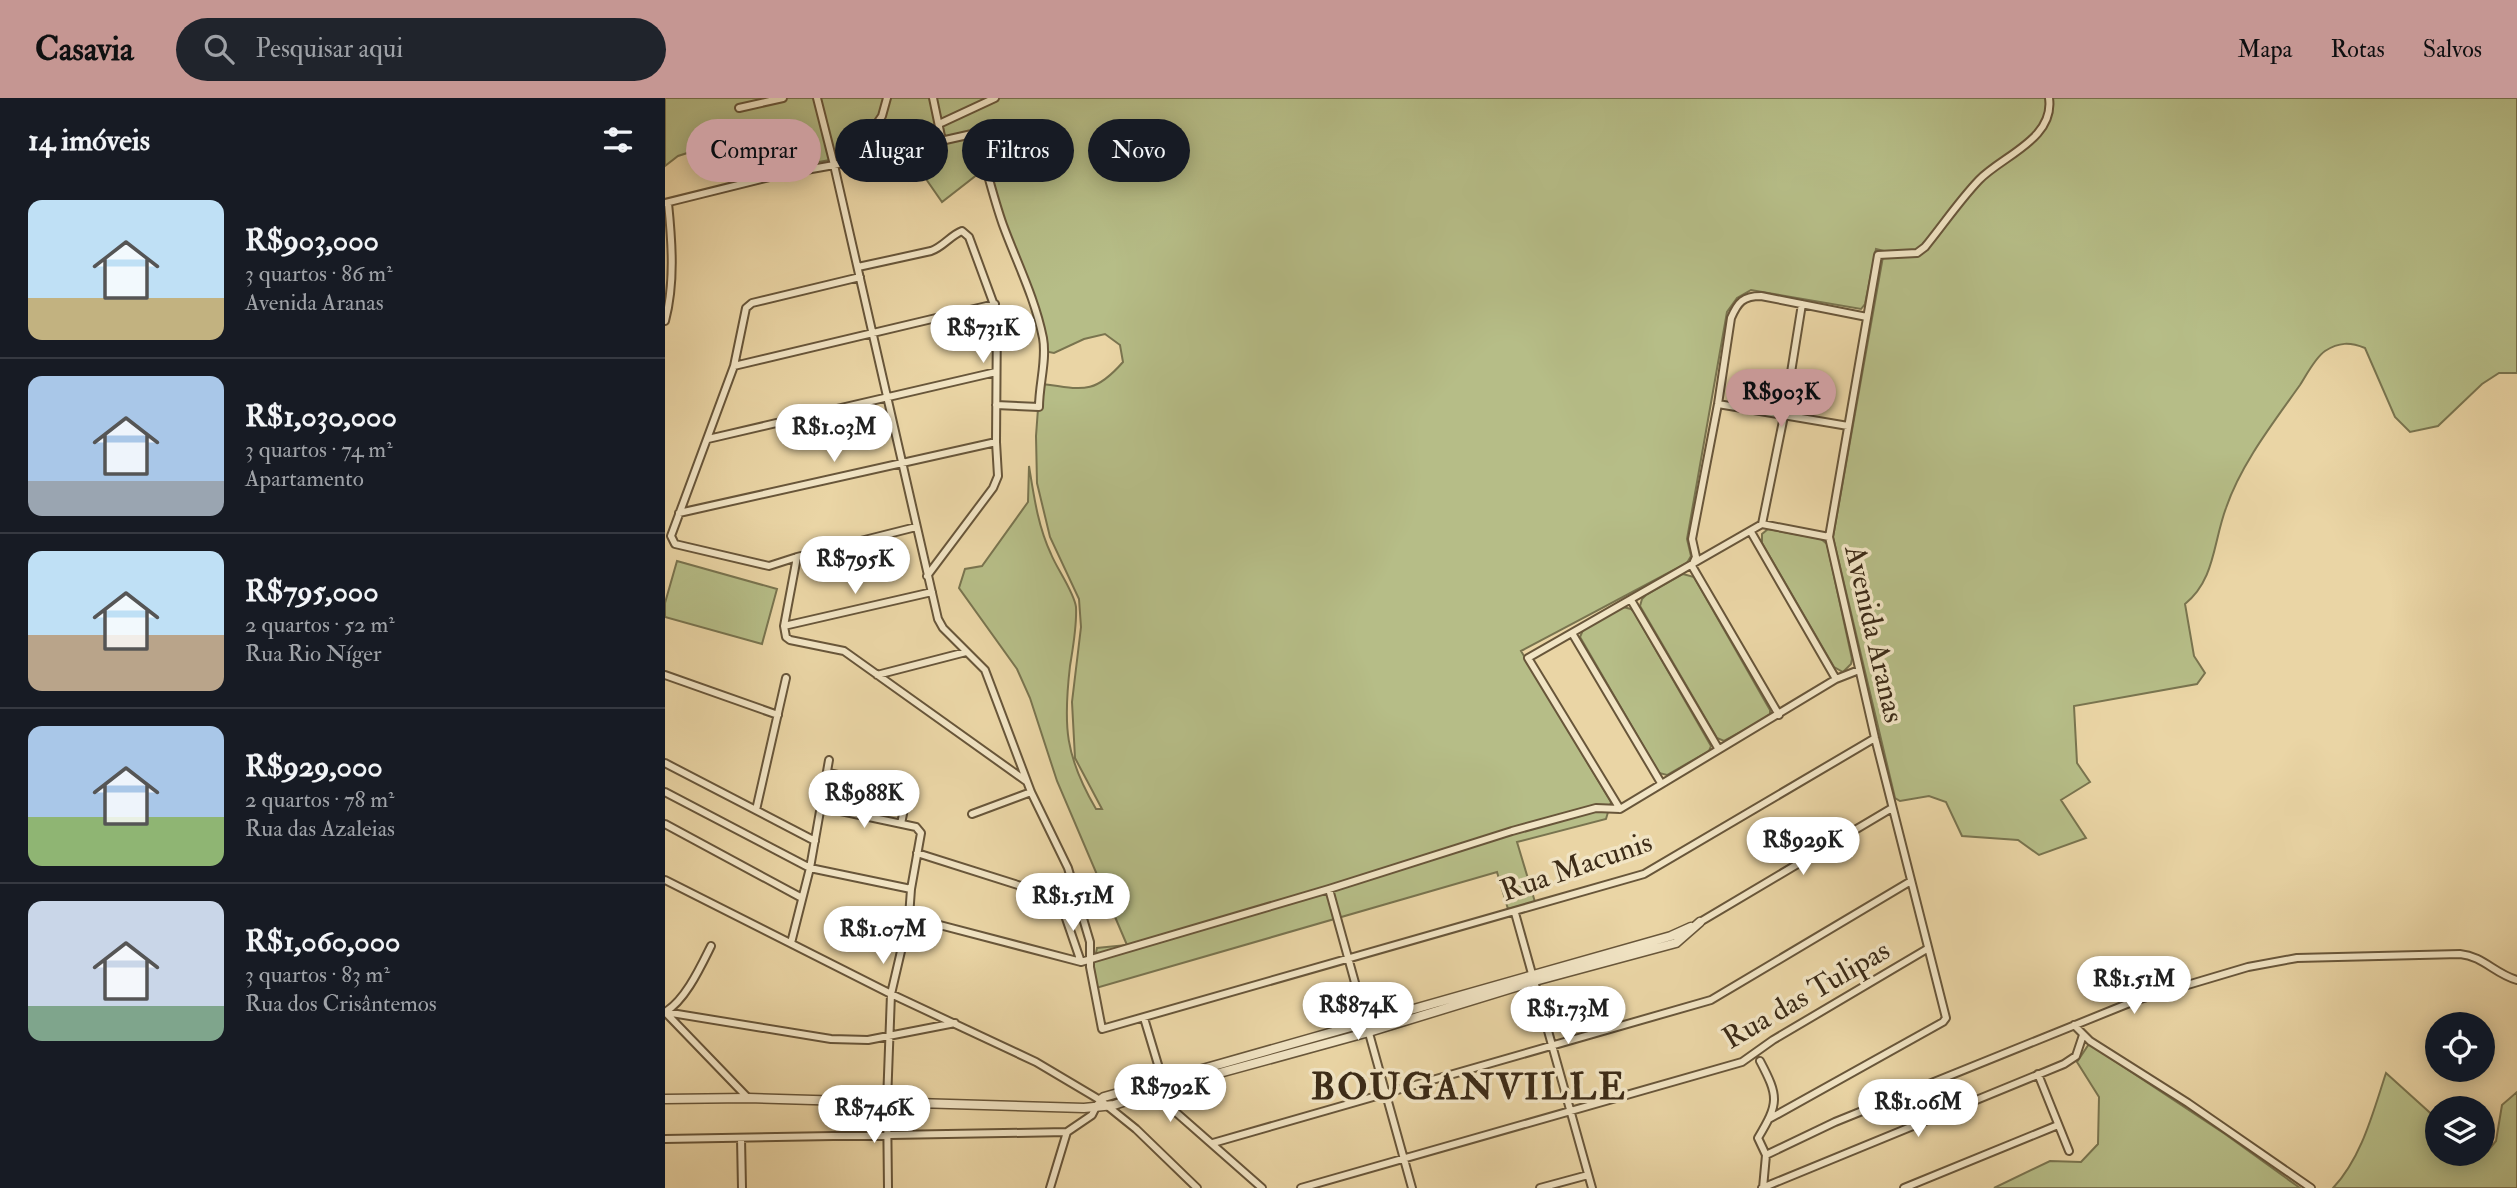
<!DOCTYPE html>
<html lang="pt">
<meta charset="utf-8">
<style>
body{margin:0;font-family:"IM FELL Double Pica",serif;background:#20242c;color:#f1f3f6;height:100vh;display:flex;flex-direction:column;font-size:26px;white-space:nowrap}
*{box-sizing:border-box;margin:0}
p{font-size:23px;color:#9ea1a6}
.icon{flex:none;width:38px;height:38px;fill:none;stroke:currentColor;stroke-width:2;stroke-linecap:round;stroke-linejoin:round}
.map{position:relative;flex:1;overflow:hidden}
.drawer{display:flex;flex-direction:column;background:#171b24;width:665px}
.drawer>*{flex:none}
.guide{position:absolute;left:21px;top:21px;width:665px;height:63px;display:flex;gap:14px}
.buttons{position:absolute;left:1760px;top:914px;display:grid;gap:14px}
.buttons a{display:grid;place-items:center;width:70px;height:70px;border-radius:50%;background:#171b24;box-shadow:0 4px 18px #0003;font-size:35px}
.price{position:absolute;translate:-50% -60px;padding:0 16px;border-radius:24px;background:#fff;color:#222;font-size:23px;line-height:46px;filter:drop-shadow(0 2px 4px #0008)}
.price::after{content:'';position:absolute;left:50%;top:42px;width:21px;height:16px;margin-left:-10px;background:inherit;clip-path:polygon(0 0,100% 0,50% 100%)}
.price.current{background:#c59692;color:#111}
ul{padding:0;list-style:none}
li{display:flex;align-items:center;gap:21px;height:175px;padding:0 28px}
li+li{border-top:2px solid #363941}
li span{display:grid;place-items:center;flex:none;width:196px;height:140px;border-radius:14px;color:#555}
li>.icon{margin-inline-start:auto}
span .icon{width:84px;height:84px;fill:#fffc;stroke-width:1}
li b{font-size:30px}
h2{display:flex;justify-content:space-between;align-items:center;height:84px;padding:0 28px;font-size:30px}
.tag{padding:0 24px;border-radius:32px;background:#171b24;box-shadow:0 4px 18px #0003;font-size:24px;line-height:63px}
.tag.current{background:#c59692;color:#111}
header{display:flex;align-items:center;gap:42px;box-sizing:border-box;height:98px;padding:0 35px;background:#c59692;color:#111}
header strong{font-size:33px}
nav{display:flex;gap:38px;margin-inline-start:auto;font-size:24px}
.search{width:490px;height:63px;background:#20242c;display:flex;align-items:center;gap:18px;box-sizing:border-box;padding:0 24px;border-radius:38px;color:#9ea1a6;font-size:26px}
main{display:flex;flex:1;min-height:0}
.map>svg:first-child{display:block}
.green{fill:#b6bd87;stroke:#79744f;stroke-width:2}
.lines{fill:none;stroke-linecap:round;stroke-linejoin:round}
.minor-casing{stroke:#68563a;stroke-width:10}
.tertiary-casing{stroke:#68563a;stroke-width:11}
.minor{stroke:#f1e4c4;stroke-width:6}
.tertiary{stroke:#f1e4c4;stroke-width:8}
.labels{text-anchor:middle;stroke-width:7;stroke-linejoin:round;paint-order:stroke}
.street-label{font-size:30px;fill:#3c2b17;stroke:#f1e4c4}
.district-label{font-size:37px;font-weight:bold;letter-spacing:2px;fill:#3c2b17;stroke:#f1e4c4}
</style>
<header>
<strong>Casavia</strong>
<div class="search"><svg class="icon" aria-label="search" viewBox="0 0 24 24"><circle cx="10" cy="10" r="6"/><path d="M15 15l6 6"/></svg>Pesquisar aqui</div>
<nav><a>Mapa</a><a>Rotas</a><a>Salvos</a></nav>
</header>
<main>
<section class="drawer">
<h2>14 imóveis<svg class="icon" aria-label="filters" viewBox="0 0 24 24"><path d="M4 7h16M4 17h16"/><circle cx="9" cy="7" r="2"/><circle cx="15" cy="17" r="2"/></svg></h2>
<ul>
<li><span style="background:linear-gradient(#bfe0f5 70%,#c2b280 0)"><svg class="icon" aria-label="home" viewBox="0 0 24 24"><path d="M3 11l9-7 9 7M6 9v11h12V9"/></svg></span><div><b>R$903,000</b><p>3 quartos · 86 m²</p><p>Avenida Aranas</p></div></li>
<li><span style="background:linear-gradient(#a9c7e8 75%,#9aa5b1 0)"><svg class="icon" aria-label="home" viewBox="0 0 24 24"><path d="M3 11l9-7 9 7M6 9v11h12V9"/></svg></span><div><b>R$1,030,000</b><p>3 quartos · 74 m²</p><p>Apartamento</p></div></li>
<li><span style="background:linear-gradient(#bfe0f5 60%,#b9a48a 0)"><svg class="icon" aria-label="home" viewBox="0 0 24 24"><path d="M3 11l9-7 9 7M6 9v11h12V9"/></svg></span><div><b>R$795,000</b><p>2 quartos · 52 m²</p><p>Rua Rio Níger</p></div></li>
<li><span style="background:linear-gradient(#a9c7e8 65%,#8fb573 0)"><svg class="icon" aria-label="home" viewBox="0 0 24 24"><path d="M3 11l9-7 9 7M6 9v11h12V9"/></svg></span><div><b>R$929,000</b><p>2 quartos · 78 m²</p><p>Rua das Azaleias</p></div></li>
<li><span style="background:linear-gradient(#c9d6e8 75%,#7fa58c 0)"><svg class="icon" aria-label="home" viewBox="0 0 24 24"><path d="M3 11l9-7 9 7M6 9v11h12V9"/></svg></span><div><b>R$1,060,000</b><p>3 quartos · 83 m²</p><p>Rua dos Crisântemos</p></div></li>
</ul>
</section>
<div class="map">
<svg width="1852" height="1090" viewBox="0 0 1852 1090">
<rect width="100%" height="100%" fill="#ead5a5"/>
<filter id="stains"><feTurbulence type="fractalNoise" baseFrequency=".00286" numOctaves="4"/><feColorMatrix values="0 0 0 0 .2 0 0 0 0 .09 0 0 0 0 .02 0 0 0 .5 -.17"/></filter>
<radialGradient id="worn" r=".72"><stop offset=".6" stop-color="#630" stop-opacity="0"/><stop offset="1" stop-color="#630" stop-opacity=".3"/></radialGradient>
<path class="green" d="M0,0H1852V275H1834L1817,286L1773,328L1745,334L1730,319L1700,250C1685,244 1674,244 1660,253C1650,260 1642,276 1635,287C1608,325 1576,366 1561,410C1548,445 1550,482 1520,506L1529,558L1540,575L1532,586L1409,608L1412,665L1425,684L1396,702L1421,740L1374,757L1353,742L1297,738L1281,704L1264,698L1235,703L1230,700L1168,439L1219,153L1211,151L1200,206L1196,211L1086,192L1072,200L1062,214L1022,441L1026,458L1022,465L856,553L946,704L941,721L852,744L870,804L843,811L832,774L431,890L428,869L432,850L462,847L392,683L365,600L352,571L294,490L300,471L317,468L363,404L364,368C369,399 373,428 386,456C392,471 409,494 411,509C412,528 408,549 405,568C398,628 400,658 431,711H437L410,660L407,604L416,529L414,501L385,439L372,385L371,338L374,297L378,286C419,292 430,296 458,264L455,247L440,236L419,241L389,255L378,253L375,216L346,145L322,69L277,104L252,68L235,49L132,68L126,35L70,42L68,34L39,41L41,49L13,58L0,68Z
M1103,431L1156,441L1162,446L1187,561L1186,566L1178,574L1169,569L1097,445V436Z
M12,463L112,491L97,546L0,519V505Z
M1018,476L1029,479L1105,612V616L1098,622L1059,643L1052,640L975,508L977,501L981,497Z
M958,509L966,511L969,514L1046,648L1044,653L1002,677L994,675L915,539L918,532Z
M1424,946L1560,1036L1635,1090H1329L1385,1063L1416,1064L1433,1046L1434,999L1412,964Z
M1721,975L1773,1022V1055L1813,1057L1822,1054L1831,1043L1837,1007L1852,994V1090H1668C1697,1059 1708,1014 1721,975Z"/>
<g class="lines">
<defs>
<path id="minor" d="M152,0L169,67L273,521L278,530L320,572L366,694L403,770L425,844V869L437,931L979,776L1210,640
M268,0L277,43
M74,10L118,0
M274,26L330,0
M186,63L217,18L222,0
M0,105L113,77L169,67L307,36L312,39C321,68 328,99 338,127C352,165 370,200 378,240C382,262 374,286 374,309L331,307
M193,169L266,153C278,149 286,137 297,133L304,139L332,215L331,344L333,378L328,390L262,478
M195,179L87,205L81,210L69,268L6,438L10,446L104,468L132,459L251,429
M0,223C10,185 7,144 3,105
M69,268L330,206
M1053,306L1183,328
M43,341L331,274
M14,415L331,344
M1097,426L1119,318L1137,206
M1086,434L1171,581
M132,459L119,528L121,539L125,542L179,553L361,683
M966,502L1053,650
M119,528L267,494
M907,535L996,685
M0,577L113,617
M212,577L301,554
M1114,617L1027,468L1031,459L1027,441L1053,306L1066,220C1073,204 1078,198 1096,198L1202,219
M0,665L150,743
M163,675L241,691L242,696L236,726
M0,694L145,770L246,791
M157,709L251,729L256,735L246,791L244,819L226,896L222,1004L223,1090
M955,711L863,560L1097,426L1164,439
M91,712L121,580
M307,716L366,694
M0,726L137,800
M252,755L394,800L416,864
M0,782L226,896L371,964L435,1002L471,1031L532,1090
M664,791L747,1090
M850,815L927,1090
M244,819L416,864L664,791L847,733L931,710L955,711L1171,581L1194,572
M1035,824L1227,710
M126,845L145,770L164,662
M0,914L166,941L203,942L290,925
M0,914L83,1000
M0,914C20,903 36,868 46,848
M479,920L506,1010L597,1090
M1409,927L1425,943L1523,1005L1646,1090
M1095,963C1114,999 1114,1005 1093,1040L1101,1057L1098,1090
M1373,976L1404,1053
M1104,1021L1278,924L1281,920L1210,640L1164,439L1213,157L1252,155L1260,149C1278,127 1294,103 1314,82C1337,58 1390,41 1384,0
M76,1040L77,1090
M0,1041L402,1034
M548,1045L1046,902L1246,783
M1101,1057L1170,1024L1472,902L1583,869L1632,860L1795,856C1818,858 1830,876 1852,882
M385,1090L402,1034L427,1017L432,1007
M636,1090L1077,964L1108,942L1262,851
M875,1090L923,1077
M1097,1090L1399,966L1411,958L1418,937
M1239,1090L1393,1027"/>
<path id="tertiary" d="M0,1001L83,1000L419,1010L449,1007L500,990L704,934L870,883L1011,845L1035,824
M435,1002L439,999L1006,838L1026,829"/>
</defs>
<use href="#minor" class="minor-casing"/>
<use href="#tertiary" class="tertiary-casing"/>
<use href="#minor" class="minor"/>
<use href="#tertiary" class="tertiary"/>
</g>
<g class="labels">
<g class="street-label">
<text transform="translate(1210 536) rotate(77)" y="10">Avenida Aranas</text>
<text transform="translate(911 768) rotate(-19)" y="10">Rua Macunis</text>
<text transform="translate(1141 896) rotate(-30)" y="10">Rua das Tulipas</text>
</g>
<g class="district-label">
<text x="804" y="1001">BOUGANVILLE</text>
</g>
</g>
<rect width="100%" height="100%" filter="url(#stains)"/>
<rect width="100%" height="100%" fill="url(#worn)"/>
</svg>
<div class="buttons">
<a><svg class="icon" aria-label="locate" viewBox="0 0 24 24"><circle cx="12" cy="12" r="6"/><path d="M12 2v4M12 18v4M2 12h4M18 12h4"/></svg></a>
<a><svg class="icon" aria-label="layers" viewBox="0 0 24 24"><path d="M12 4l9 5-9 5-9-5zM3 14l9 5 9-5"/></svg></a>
</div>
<b class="price" style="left:318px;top:267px">R$731K</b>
<b class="price current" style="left:1116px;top:331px">R$903K</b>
<b class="price" style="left:169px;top:366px">R$1.03M</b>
<b class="price" style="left:190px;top:498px">R$795K</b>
<b class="price" style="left:199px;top:732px">R$988K</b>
<b class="price" style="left:1138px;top:779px">R$929K</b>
<b class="price" style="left:408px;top:835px">R$1.51M</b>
<b class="price" style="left:218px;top:868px">R$1.07M</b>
<b class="price" style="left:1469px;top:918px">R$1.51M</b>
<b class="price" style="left:693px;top:944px">R$874K</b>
<b class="price" style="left:903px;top:948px">R$1.73M</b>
<b class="price" style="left:505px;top:1026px">R$792K</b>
<b class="price" style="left:1253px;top:1041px">R$1.06M</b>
<b class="price" style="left:209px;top:1047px">R$746K</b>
<div class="guide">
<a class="tag current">Comprar</a>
<a class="tag">Alugar</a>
<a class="tag">Filtros</a>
<a class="tag">Novo</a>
</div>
</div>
</main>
